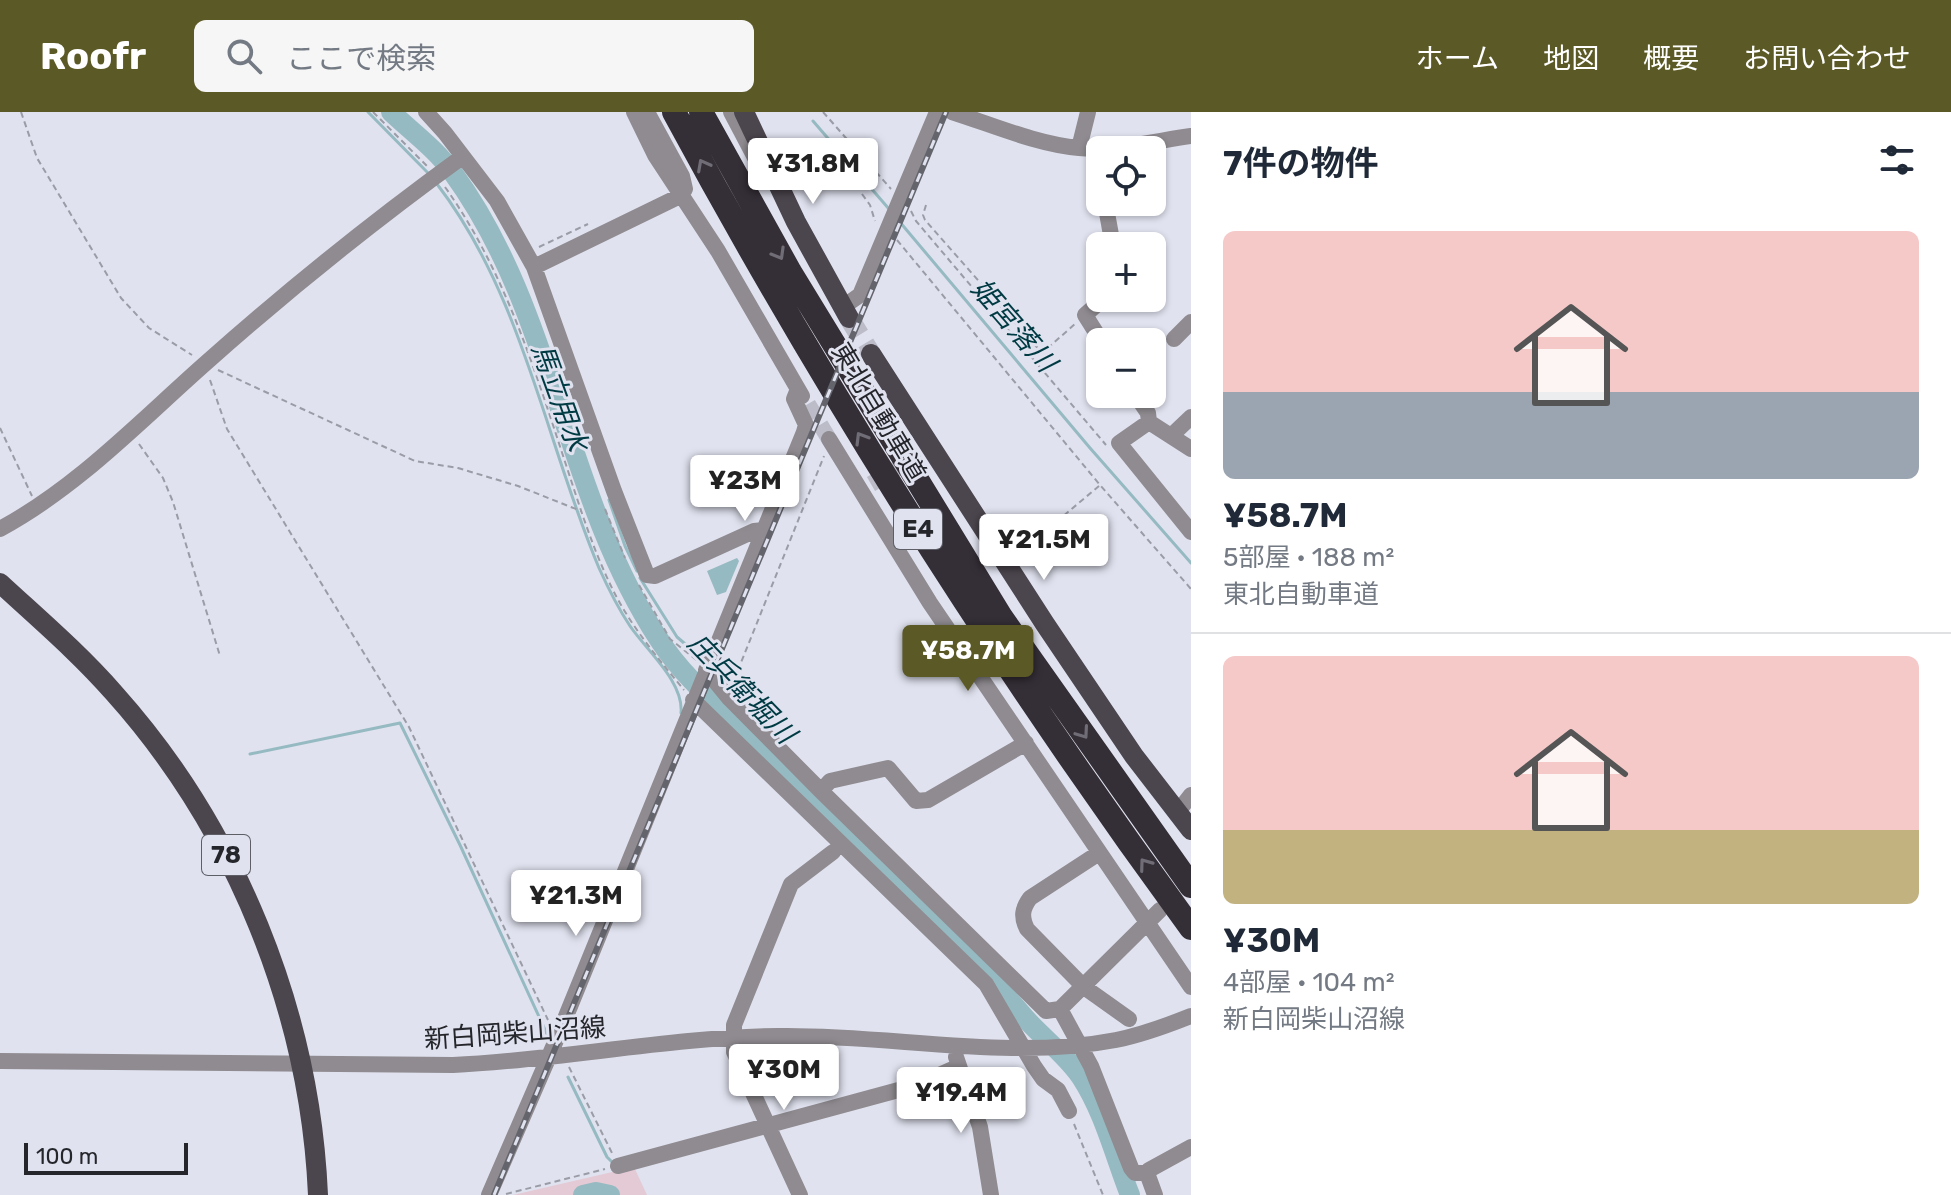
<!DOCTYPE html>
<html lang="ja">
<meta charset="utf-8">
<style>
body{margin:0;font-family:Rubik,"Noto Sans JP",sans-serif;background:#f6f6f7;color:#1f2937;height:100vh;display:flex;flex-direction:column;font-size:30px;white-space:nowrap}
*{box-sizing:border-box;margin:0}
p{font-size:26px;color:#747a83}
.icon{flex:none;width:44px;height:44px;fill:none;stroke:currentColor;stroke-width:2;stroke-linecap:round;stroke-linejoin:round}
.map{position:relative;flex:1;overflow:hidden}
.drawer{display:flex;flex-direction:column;background:#fff;width:760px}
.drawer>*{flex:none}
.controls{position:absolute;left:1086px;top:24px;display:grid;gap:16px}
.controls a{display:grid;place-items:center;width:80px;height:80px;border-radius:12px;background:#fff;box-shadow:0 2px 6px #0004;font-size:40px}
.scale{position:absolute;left:24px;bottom:20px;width:164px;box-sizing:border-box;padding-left:8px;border:4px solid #25262b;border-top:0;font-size:22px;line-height:28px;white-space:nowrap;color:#25262b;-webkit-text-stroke:6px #e0e2ef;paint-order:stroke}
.price{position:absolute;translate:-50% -68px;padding:0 18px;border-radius:8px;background:#fff;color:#222;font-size:26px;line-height:52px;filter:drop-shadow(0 2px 4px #0008)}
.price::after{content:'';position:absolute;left:50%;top:48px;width:24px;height:18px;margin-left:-12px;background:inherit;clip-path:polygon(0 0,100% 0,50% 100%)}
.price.current{background:#5b5925;color:#fff}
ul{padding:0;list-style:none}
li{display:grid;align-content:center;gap:16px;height:424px;padding:0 32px}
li+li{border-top:2px solid #e0e1e3}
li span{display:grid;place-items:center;height:248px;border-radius:12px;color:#555}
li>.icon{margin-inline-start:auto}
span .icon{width:144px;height:144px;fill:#fffc;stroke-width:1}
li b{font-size:34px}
h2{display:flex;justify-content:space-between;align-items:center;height:96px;padding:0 32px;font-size:34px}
header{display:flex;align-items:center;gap:48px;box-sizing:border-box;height:112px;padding:0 40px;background:#5b5925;color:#fff}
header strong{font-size:38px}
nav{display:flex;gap:44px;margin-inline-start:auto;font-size:28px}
.search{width:560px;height:72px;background:#f6f6f7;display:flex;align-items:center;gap:20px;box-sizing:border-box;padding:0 28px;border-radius:12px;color:#747a83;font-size:30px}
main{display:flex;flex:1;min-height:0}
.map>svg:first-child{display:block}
.green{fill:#e3cad4}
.water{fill:#96bac1}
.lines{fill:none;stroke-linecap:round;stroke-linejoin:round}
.stream{stroke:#96bac1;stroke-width:3}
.river{stroke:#96bac1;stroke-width:20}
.minor-tunnel{stroke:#bbbcc8;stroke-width:16;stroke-dasharray:16 8;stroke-linecap:butt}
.major-tunnel{stroke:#bbbcc8;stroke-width:20;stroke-dasharray:20 10;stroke-linecap:butt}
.path{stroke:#9a9ca6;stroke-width:2;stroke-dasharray:6 4;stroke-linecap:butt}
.minor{stroke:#8f8b90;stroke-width:16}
.major{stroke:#4b454d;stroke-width:20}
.highway{stroke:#342e36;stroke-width:24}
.rail-casing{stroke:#63646c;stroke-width:6}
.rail{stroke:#e0e2ef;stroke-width:3;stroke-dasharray:9;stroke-linecap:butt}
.oneway{stroke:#706d77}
.labels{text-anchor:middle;stroke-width:6;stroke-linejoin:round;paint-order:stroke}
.shield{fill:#e0e2ef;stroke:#5d5e66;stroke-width:2}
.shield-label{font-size:24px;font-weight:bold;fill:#25262b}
.street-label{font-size:26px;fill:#25262b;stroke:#e0e2ef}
.water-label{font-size:28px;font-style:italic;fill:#003b44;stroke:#e0e2ef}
</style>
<header>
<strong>Roofr</strong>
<div class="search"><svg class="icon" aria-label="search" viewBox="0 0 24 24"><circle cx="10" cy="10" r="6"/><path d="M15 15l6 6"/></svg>ここで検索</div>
<nav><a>ホーム</a><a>地図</a><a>概要</a><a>お問い合わせ</a></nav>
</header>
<main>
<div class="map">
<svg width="1191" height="1083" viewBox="0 0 1191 1083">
<rect width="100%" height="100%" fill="#e0e2ef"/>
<path class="green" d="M634,1055L647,1083H513Z"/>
<path class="water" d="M737,446L739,449L726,480L717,483L707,459Z"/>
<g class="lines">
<path class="stream" d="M368,0L430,63
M813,9L889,97
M437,72C523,184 545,328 599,456C608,476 618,496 630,514C647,539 684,570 681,601
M899,109L1090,336L1191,451
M609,388L625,434L637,459
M640,466L677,525L704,548
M250,642L400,611L460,733L547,922
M568,965L607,1045L612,1050"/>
<path class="river" d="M391,0C411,19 437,38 453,61C555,201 564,382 658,526C687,572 731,603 769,642C856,729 946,814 1026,907C1044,927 1066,943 1081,965C1104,1000 1115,1045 1130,1083
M583,1083L596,1080L610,1083"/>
<path class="minor-tunnel" d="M808,292L829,327
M871,372L920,343"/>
<path class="major-tunnel" d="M849,206L871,242"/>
<path class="path" d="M21,0L37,46L121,186L149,216L192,243
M373,0L428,55
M823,0L891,77
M445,75C507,162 537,265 570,365C582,402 594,439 611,474C629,512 657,545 684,578
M862,82L870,93L875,109
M926,93L923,103L925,108L1042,241L1075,212
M911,99L916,109L1106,333
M897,128L1100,373L1191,477
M539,135L588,112
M218,258L415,349L458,356L518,374L581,399
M210,268L227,317L409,615L548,908
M0,316L32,384
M139,332L163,366L173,390L220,544
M605,397L625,446
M1018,442L1099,374
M639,473L670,527L698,549
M734,568L824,344
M569,955L613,1043
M1074,1012L1103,1083
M506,1082L605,1057"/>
<path class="minor" d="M426,0L445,21L497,89L534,155L614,379L647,463L655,464L754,419L764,418
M634,0L655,43L718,139L802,284
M731,0L761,57L772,65
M952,0C993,13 1036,32 1079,36C1115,39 1155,29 1191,24
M1079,36L1088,0
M1095,36L1100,61
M1105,90L1113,134
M534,155L680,84L685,77L682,64L647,0
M843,195L860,183L937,0
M1174,227L1191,210
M1102,230L1085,203L1104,186
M1135,282L1148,301L1149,310L1191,337
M1149,310L1119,331L1191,420
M1171,324L1191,305
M829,327L930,491L1191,875
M0,417C79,374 140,309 207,250C289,177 374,109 462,45
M706,558L728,585L821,679L1046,899L1060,897L1160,798
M693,588L986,872L1034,954L1043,967L1058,978L1069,999
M821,679L830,669L888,656L916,689L928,688L1026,631
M1177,701L1191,683
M1099,741L1030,786C1022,797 1021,805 1027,817L1084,875L1129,907
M1060,897L1091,954L1131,1056L1135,1061H1147
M956,945L980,1015L991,1083
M0,949L453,953C562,948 669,925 778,924C889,922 1007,949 1116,928C1142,923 1166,914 1191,904
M618,1054L917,973L957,955
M489,1083L560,919L804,320L806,313L794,287L798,277
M800,1083L734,940V913L791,772L833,740
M1155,1083L1147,1061L1149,1058L1191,1035"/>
<path class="major" d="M744,0L796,110L849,206
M871,242L1045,512L1134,644L1191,718
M0,471C39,507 79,541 114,581C236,717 310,900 318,1083"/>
<path class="highway" d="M674,0C827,284 1000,555 1191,816
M701,0L790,160L1001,505L1191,774"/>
<defs>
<path id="rail" d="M494,1083L946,0"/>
</defs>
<use href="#rail" class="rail-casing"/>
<use href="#rail" class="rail"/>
</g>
<defs><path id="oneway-chevron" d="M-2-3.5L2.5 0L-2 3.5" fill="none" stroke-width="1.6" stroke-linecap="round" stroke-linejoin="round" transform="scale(2)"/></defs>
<g class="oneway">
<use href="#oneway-chevron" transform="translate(703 53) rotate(-118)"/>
<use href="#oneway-chevron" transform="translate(779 142) rotate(60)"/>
<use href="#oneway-chevron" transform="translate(861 326) rotate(-121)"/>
<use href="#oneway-chevron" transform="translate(1083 621) rotate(55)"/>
<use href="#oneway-chevron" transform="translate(1145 752) rotate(-126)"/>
</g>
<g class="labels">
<g class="shield">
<rect x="894" y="397" width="48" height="40" rx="6"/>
<rect x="202" y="723" width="48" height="40" rx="6"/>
</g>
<g class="shield-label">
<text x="918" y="425">E4</text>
<text x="226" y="751">78</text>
</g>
<g class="street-label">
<text transform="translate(879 300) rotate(59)" y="9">東北自動車道</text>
<text transform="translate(515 921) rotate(-4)" y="9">新白岡柴山沼線</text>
</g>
<g class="water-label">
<text transform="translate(1014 213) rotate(49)" y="10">姫宮落川</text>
<text transform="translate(560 285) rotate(70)" y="10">馬立用水</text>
<text transform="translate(742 576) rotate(46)" y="10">庄兵衛堀川</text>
</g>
</g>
</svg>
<div class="controls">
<a><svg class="icon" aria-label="locate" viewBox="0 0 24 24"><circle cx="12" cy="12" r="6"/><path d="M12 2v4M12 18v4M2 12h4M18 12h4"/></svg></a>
<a>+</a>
<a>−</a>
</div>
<div class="scale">100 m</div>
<b class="price" style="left:813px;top:94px">¥31.8M</b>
<b class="price" style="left:745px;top:411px">¥23M</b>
<b class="price" style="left:1044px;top:470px">¥21.5M</b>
<b class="price current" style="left:968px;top:581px">¥58.7M</b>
<b class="price" style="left:576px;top:826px">¥21.3M</b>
<b class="price" style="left:784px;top:1000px">¥30M</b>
<b class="price" style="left:961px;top:1023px">¥19.4M</b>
</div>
<section class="drawer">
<h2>7件の物件<svg class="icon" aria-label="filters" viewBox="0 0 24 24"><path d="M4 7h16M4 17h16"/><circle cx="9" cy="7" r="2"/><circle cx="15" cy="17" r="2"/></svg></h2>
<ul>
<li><span style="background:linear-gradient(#f6c9c9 65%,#9aa5b1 0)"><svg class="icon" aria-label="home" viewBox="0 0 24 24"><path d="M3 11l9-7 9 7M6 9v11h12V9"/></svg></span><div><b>¥58.7M</b><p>5部屋 · 188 m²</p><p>東北自動車道</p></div></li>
<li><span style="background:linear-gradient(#f6c9c9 70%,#c2b280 0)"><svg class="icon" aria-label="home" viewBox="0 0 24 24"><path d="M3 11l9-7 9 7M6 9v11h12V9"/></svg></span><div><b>¥30M</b><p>4部屋 · 104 m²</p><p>新白岡柴山沼線</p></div></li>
</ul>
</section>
</main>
